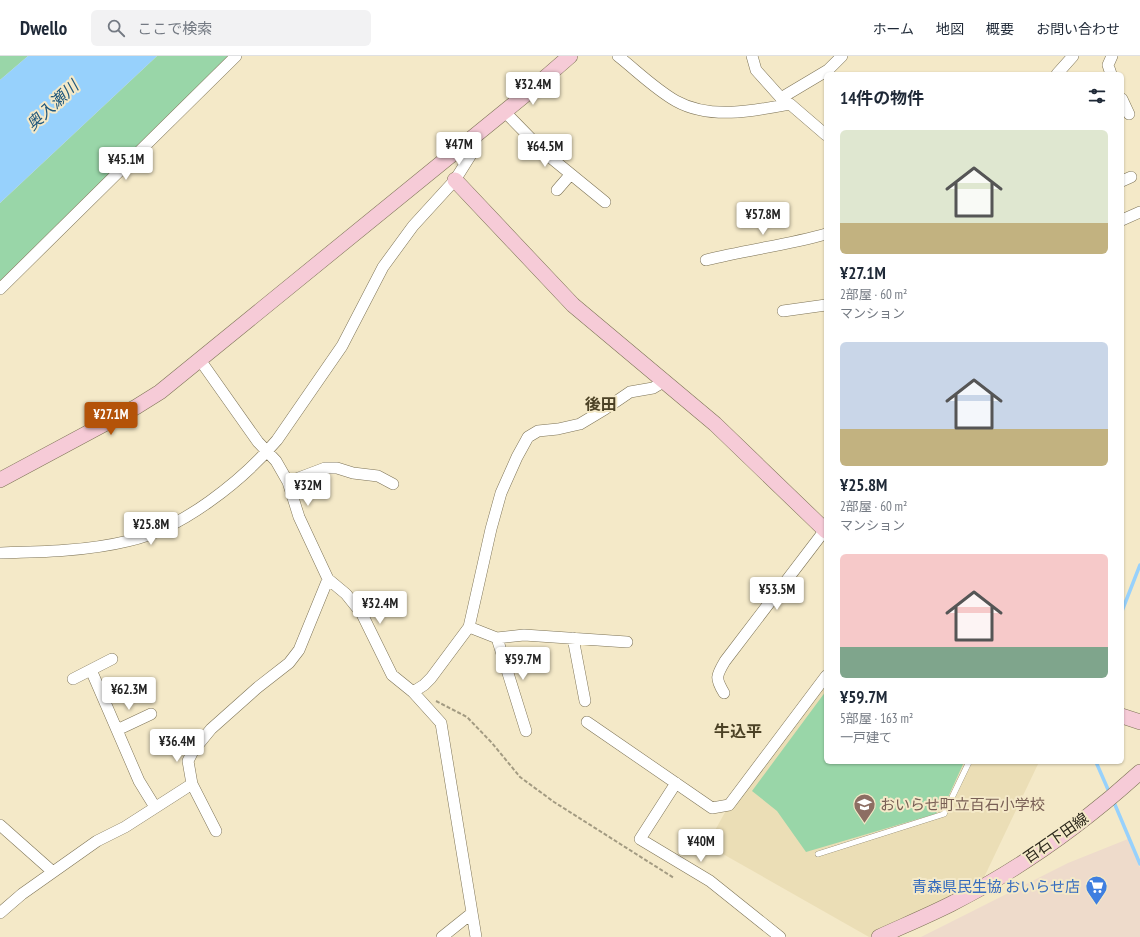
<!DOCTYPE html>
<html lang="ja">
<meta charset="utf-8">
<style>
body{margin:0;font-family:"PT Sans Narrow","Noto Sans JP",sans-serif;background:#f2f2f3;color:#1f2937;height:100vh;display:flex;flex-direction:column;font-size:15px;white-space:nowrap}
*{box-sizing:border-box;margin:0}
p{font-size:13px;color:#747a83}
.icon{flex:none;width:22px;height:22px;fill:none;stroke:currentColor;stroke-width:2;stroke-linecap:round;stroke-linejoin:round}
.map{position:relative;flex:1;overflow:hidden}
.drawer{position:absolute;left:824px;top:16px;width:300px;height:692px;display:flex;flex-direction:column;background:#fff;border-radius:6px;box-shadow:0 1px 3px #0004}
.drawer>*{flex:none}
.price{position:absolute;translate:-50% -34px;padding:0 9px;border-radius:4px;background:#fff;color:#222;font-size:13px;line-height:26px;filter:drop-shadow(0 1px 2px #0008)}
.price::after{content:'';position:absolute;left:50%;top:24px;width:12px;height:9px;margin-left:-6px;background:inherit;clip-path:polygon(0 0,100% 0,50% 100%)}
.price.active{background:#b45309;color:#fff}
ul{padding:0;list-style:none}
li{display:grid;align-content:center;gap:8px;height:212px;padding:0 16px}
li span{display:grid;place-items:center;height:124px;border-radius:6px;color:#555}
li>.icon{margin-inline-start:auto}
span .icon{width:72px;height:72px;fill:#fffc;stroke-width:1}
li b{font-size:17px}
h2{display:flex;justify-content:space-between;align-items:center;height:48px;padding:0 16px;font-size:17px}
header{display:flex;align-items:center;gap:24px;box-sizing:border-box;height:56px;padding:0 20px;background:#fff;border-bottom:1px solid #e0e1e3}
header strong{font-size:19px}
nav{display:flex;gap:22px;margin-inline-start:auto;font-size:14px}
.search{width:280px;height:36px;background:#f2f2f3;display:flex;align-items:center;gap:10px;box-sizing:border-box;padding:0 14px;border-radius:6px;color:#747a83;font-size:15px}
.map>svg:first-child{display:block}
.commercial{fill:#eedbcb}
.built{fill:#ebdeb6}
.green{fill:#99d6a8}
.water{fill:#97d1fc}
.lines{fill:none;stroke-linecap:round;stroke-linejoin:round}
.stream{stroke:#97d1fc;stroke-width:3.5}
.lane-casing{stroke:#7d7356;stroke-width:6}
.street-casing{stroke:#7d7356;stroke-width:12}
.secondary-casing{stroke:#7d7356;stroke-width:16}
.path{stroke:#a39b82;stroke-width:2;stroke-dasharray:4 2;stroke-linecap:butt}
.lane{stroke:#fff;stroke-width:5.5}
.street{stroke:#fff;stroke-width:11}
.secondary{stroke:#f6cbd7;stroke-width:15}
.labels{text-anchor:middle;stroke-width:4;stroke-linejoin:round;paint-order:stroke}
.education-label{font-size:15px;fill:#785e54;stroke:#f4e9c8;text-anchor:start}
.street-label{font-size:15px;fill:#2b271b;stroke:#f4e9c8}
.shop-label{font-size:15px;fill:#366cbe;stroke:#f4e9c8;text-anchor:end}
.water-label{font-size:16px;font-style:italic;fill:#21587c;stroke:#f4e9c8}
.neighbourhood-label{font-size:16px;font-weight:bold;fill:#4b4125;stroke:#f4e9c8}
</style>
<header>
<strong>Dwello</strong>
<div class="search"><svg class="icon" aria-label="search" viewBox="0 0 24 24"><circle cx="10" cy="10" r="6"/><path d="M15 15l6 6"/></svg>ここで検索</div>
<nav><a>ホーム</a><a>地図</a><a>概要</a><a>お問い合わせ</a></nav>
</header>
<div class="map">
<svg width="1140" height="881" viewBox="0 0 1140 881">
<rect width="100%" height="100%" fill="#f4e9c8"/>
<path class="commercial" d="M1128,783L1140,812V881H921L1068,807Z"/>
<path class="built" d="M826,620V706H1039L979,832L879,881H869L707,789L729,749Z"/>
<path class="green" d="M0,0H28L0,24Z
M157,0H228L0,225V147Z
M826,635V706H964L945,748L935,758L806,796L777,755L752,735Z"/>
<path class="water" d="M28,0H157L0,147V24Z"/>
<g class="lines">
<path class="stream" d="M1122,555L1140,509
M1096,706L1110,738
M1113,744L1140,808"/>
<defs>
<path id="lane" d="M818,798L944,758L969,706"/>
<path id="street" d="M618,0C637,15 655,33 676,45C710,64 754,55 790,48L826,79
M752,0L756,14L781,42
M1057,18L1073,0
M1111,18L1108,9L1112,0
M1122,43L1129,58
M784,49L781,42L828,14L842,0
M505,56L545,97L605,146
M1122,125L1131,121
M557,134L570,119
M1122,164L1140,156
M706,204C746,194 787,189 826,178
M0,233L236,0
M783,255L826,249
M200,304L258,386L276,405L288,426L299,461L328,523L346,538L362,558L392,619L413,636L441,667L476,881
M288,426L325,412H337L353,417L378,420L393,428
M0,497C42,496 87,495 128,485C182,473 242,425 277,384L342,290L383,211L413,170L455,124L472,97L477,78
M469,571L497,582L524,579L627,586
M497,582L526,675
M573,582L585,645
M91,614L139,725L155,751
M73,623L112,603
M413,636L424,629L431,622L469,571L491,473L501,437L517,401L528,381L538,375L558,373L580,368L605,353L630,336L653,332L663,326
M724,637C715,622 716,620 725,605L825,474
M587,666L712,752L729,749L826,620
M117,674L151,658
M676,727L640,783L710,825L780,881
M192,728L216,775
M0,769L53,816
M0,857L22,838L97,785L125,771L192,728L188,705L193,695L211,673L257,632L289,607L299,594L328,523
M442,881L472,857"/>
<path id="secondary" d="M455,124L573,249L715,368L826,475
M0,424L136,351L160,336L531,34L570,0
M1122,660L1140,666
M879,881C903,870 927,860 951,848C1018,814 1084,767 1140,716"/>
</defs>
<use href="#lane" class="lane-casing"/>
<use href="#street" class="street-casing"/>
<use href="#secondary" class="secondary-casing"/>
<path class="path" d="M436,645L467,661L492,687L520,721L554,746L674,822"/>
<use href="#lane" class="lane"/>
<use href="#street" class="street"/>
<use href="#secondary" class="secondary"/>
</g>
<defs>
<symbol id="school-pin" viewBox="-11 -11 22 30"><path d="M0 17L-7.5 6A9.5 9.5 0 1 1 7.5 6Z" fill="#8d6e63" stroke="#f4e9c8"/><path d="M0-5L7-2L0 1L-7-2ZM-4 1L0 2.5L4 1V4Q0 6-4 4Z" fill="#fff"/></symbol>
<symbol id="supermarket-pin" viewBox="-11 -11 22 30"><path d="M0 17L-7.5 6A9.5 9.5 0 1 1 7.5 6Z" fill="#3f7fe0" stroke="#f4e9c8"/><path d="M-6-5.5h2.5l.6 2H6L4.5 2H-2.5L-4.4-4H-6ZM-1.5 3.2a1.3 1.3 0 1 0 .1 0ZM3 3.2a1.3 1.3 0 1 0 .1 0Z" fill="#fff"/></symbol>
</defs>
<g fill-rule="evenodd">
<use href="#school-pin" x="852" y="736" width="25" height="34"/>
<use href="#supermarket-pin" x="1084" y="818" width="25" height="34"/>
</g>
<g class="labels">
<g class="education-label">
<text x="880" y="754">おいらせ町立百石小学校</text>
</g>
<g class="street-label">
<text transform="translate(1056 782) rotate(-35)" y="5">百石下田線</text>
</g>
<g class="shop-label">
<text x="1080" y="836">青森県民生協 おいらせ店</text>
</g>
<g class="water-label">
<text transform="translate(52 49) rotate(-43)" y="6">奥入瀬川</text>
</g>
<g class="neighbourhood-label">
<text x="601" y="354">後田</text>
<text x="738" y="681">牛込平</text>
</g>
</g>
</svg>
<b class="price" style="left:533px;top:50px">¥32.4M</b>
<b class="price" style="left:459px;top:110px">¥47M</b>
<b class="price" style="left:545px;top:112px">¥64.5M</b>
<b class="price" style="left:126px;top:125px">¥45.1M</b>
<b class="price" style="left:763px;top:180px">¥57.8M</b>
<b class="price active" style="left:111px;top:380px">¥27.1M</b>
<b class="price" style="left:308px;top:451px">¥32M</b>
<b class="price" style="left:151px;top:490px">¥25.8M</b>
<b class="price" style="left:777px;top:555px">¥53.5M</b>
<b class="price" style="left:380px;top:569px">¥32.4M</b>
<b class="price" style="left:523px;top:625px">¥59.7M</b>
<b class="price" style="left:129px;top:655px">¥62.3M</b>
<b class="price" style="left:177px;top:707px">¥36.4M</b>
<b class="price" style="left:701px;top:807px">¥40M</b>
<section class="drawer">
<h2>14件の物件<svg class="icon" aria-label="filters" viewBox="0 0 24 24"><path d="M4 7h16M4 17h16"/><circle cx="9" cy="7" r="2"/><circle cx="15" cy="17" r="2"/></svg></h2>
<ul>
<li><span style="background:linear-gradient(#dfe7d0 75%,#c2b280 0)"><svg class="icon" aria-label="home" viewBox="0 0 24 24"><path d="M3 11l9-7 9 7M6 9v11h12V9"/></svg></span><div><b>¥27.1M</b><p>2部屋 · 60 m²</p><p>マンション</p></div></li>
<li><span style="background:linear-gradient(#c9d6e8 70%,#c2b280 0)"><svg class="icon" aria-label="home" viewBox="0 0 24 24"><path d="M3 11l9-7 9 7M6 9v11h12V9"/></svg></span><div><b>¥25.8M</b><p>2部屋 · 60 m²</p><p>マンション</p></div></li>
<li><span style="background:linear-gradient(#f6c9c9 75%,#7fa58c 0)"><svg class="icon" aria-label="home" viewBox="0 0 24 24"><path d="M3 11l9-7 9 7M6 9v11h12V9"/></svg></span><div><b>¥59.7M</b><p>5部屋 · 163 m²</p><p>一戸建て</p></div></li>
</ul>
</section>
</div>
